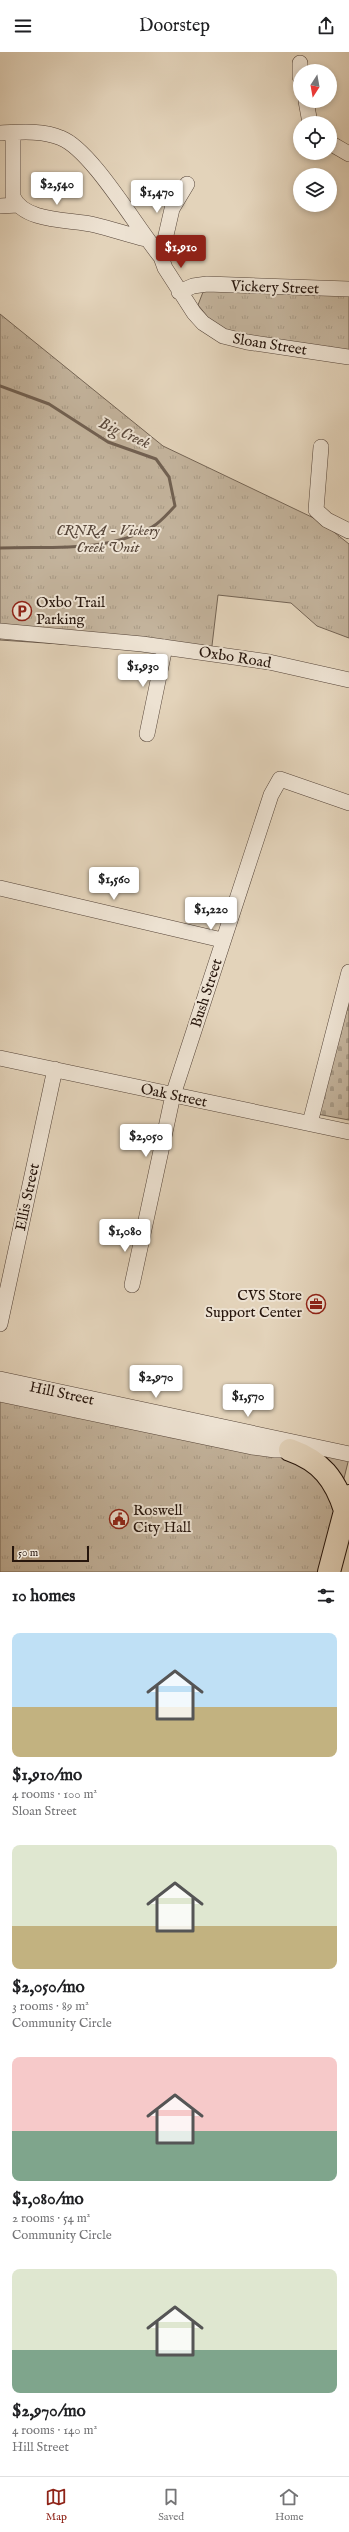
<!DOCTYPE html>
<meta charset="utf-8">
<style>
body{margin:0;font-family:"IM FELL English",serif;background:#f6f6f6;color:#202124;height:100vh;display:flex;flex-direction:column;font-size:15px;white-space:nowrap}
*{box-sizing:border-box;margin:0}
p{font-size:13px;color:#757577}
.icon{flex:none;width:22px;height:22px;fill:none;stroke:currentColor;stroke-width:2;stroke-linecap:round;stroke-linejoin:round}
.map{position:relative;height:1520px;overflow:hidden}
.drawer{display:flex;flex-direction:column;background:#fff;flex:1}
.drawer>*{flex:none}
.needle{width:26px;rotate:191deg}
.tools{position:absolute;left:293px;top:12px;display:grid;gap:8px}
.tools a{display:grid;place-items:center;width:44px;height:44px;border-radius:50%;background:#fff;box-shadow:0 2px 6px #0003;font-size:20px}
.scale{position:absolute;left:12px;bottom:10px;width:77px;box-sizing:border-box;padding-left:4px;border:2px solid #26150c;border-top:0;font-size:11px;line-height:14px;white-space:nowrap;color:#26150c;-webkit-text-stroke:3px #ede2d2;paint-order:stroke}
.price{position:absolute;translate:-50% -34px;padding:0 9px;border-radius:4px;background:#fff;color:#222;font-size:13px;line-height:26px;filter:drop-shadow(0 1px 2px #0008)}
.price::after{content:'';position:absolute;left:50%;top:24px;width:12px;height:9px;margin-left:-6px;background:inherit;clip-path:polygon(0 0,100% 0,50% 100%)}
.price.current{background:#8f2418;color:#fff}
ul{padding:0;list-style:none}
li{display:grid;align-content:center;gap:8px;height:212px;padding:0 12px}
li span{display:grid;place-items:center;height:124px;border-radius:8px;color:#555}
li>.icon{margin-inline-start:auto}
span .icon{width:72px;height:72px;fill:#fffc;stroke-width:1}
li b{font-size:17px}
h2{display:flex;justify-content:space-between;align-items:center;height:48px;padding:0 12px;font-size:17px}
header{display:flex;justify-content:space-between;align-items:center;height:52px;padding:0 12px;background:#fff;font-size:18px;font-weight:600}
.menu{display:flex;justify-content:space-around;align-items:center;height:56px;border-top:1px solid #e0e0e0;background:#fff;font-size:11px;color:#757577}
.menu a{display:grid;justify-items:center;gap:2px}
.menu .current{color:#8f2418}
.map>svg:first-child{display:block}
.cemetery{fill:url(#cemetery-stones);stroke:#746454}
.park{fill:url(#park-tufts);stroke:#746454}
.lines{fill:none;stroke-linecap:round;stroke-linejoin:round}
.stream{stroke:#716051;stroke-width:3}
.minor-casing{stroke:#554438;stroke-width:16}
.highway-casing{stroke:#26150c;stroke-width:24}
.minor{stroke:#ede2d2;stroke-width:15}
.highway{stroke:#e3d3ba;stroke-width:22}
.labels{text-anchor:middle;stroke-width:4;stroke-linejoin:round;paint-order:stroke}
.street-label{font-size:15px;fill:#26150c;stroke:#ede2d2}
.park-label{font-size:15px;font-style:italic;fill:#554437;stroke:#ede2d2}
.poi-label{font-size:15px;fill:#26150c;stroke:#ede2d2;text-anchor:start}
.water-label{font-size:16px;font-style:italic;fill:#58473a;stroke:#ede2d2}
</style>
<header><svg class="icon" aria-label="menu" viewBox="0 0 24 24"><path d="M4 6h16M4 12h16M4 18h16"/></svg>Doorstep<svg class="icon" aria-label="share" viewBox="0 0 24 24"><path d="M12 15V3M7 8l5-5 5 5M5 13v7h14v-7"/></svg></header>
<div class="map">
<svg width="349" height="1520" viewBox="0 0 349 1520">
<defs>
<pattern id="cemetery-stones" width="16" height="16" patternUnits="userSpaceOnUse"><rect width="16" height="16" fill="#c3b39c"/><path d="M2 7V4a2 2 0 0 1 4 0v3zM10 15v-3a2 2 0 0 1 4 0v3z" fill="#a79985"/></pattern>
<pattern id="park-tufts" width="24" height="20" patternUnits="userSpaceOnUse"><rect width="24" height="20" fill="#c3b39c"/><path d="M3 7l-1-3M5 7V3M7 7l1-3M15 17l-1-3M17 17v-4M19 17l1-3" fill="none" stroke="#a79985"/></pattern>
</defs>
<rect width="100%" height="100%" fill="#e3d3ba"/>
<filter id="stains"><feTurbulence type="fractalNoise" baseFrequency=".005" numOctaves="4"/><feColorMatrix values="0 0 0 0 .2 0 0 0 0 .09 0 0 0 0 .02 0 0 0 .5 -.17"/></filter>
<radialGradient id="worn" r=".72"><stop offset=".6" stop-color="#630" stop-opacity="0"/><stop offset="1" stop-color="#630" stop-opacity=".3"/></radialGradient>
<path class="cemetery" d="M349,941V1068L317,1062Z"/>
<path class="park" d="M209,237L349,241V299L246,284L228,279L211,269L198,253L203,240Z
M0,262L163,394L320,469L349,492V586L317,574L291,551L218,543L211,602L0,588Z
M0,1333L349,1406L321,1520H0Z"/>
<g class="lines">
<path class="stream" d="M0,334L49,352L108,390L156,407L169,425L175,454C168,461 161,470 152,475C106,501 51,494 0,496"/>
<defs>
<path id="minor" d="M300,25V11
M306,49L310,71
M0,81C19,80 43,78 61,86C92,98 138,178 161,205L165,216L194,261L203,271L223,284L247,290L349,305
M13,81V145C25,171 71,167 95,173C112,177 129,183 146,187
M330,91L349,102
M0,154L18,153
M161,205L172,157L187,132
M179,240L193,234L207,232L349,237
M321,395L316,458L327,468L349,479
M0,579L142,592L269,610L349,628
M147,682L165,595
M0,836L222,888
M0,1006L349,1080
M310,1071L349,920
M132,1233L173,1043L271,743L280,727L349,751
M0,1272L55,1017
M0,1327L349,1402
M0,1342L252,1395L275,1398H299"/>
<path id="highway" d="M290,1398C321,1409 335,1427 345,1458
M329,1520L349,1444"/>
</defs>
<use href="#minor" class="minor-casing"/>
<use href="#highway" class="highway-casing"/>
<use href="#minor" class="minor"/>
<use href="#highway" class="highway"/>
</g>
<defs>
<symbol id="parking-ring" viewBox="-11 -11 22 22"><circle r="9.5" fill="#ede2d2" stroke="#8f2418" stroke-width="1.5"/><path d="M-3.5-5.5H1a3.5 3.5 0 0 1 0 7H-1V5.5H-3.5ZM-1-3.4V-.6H.8a1.4 1.4 0 0 0 0-2.8Z" fill="#8f2418"/></symbol>
<symbol id="office-ring" viewBox="-11 -11 22 22"><circle r="9.5" fill="#ede2d2" stroke="#8f2418" stroke-width="1.5"/><path d="M-6-3h4V-5.5h4V-3h4V5H-6ZM-1-4.5V-3h2v-1.5ZM-6 0V1H6V0Z" fill="#8f2418"/></symbol>
<symbol id="civic-ring" viewBox="-11 -11 22 22"><circle r="9.5" fill="#ede2d2" stroke="#8f2418" stroke-width="1.5"/><path d="M-.6-6.5H3V-4.5H.6V-3L4-1V1h2V6H-6V1h2V-1L-.6-3ZM-1.2 2.5V6h2.4V2.5Z" fill="#8f2418"/></symbol>
</defs>
<g fill-rule="evenodd">
<use href="#parking-ring" x="11" y="548" width="22" height="22"/>
<use href="#office-ring" x="305" y="1241" width="22" height="22"/>
<use href="#civic-ring" x="108" y="1456" width="22" height="22"/>
</g>
<g class="labels">
<g class="street-label">
<text transform="translate(275 235) rotate(2)" y="5">Vickery Street</text>
<text transform="translate(270 292) rotate(9)" y="5">Sloan Street</text>
<text transform="translate(235 605) rotate(9)" y="5">Oxbo Road</text>
<text transform="translate(206 941) rotate(-72)" y="5">Bush Street</text>
<text transform="translate(174 1043) rotate(12)" y="5">Oak Street</text>
<text transform="translate(27 1145) rotate(-78)" y="5">Ellis Street</text>
<text transform="translate(62 1341) rotate(12)" y="5">Hill Street</text>
</g>
<g class="park-label">
<text x="108" y="483">CRNRA - Vickery<tspan x="108" dy="17">Creek Unit</tspan></text>
</g>
<g class="poi-label">
<text x="36" y="555">Oxbo Trail<tspan x="36" dy="17">Parking</tspan></text>
<text x="302" y="1248" text-anchor="end">CVS Store<tspan x="302" dy="17">Support Center</tspan></text>
<text x="133" y="1463">Roswell<tspan x="133" dy="17">City Hall</tspan></text>
</g>
<g class="water-label">
<text transform="translate(125 380) rotate(24)" y="6">Big Creek</text>
</g>
</g>
<rect width="100%" height="100%" filter="url(#stains)"/>
<rect width="100%" height="100%" fill="url(#worn)"/>
</svg>
<div class="tools">
<a><svg class="needle" viewBox="-14 -14 28 28"><path d="M0-13l5 13h-10z" fill="#e53935"/><path d="M0 13l5-13h-10z" fill="#757577"/></svg></a>
<a><svg class="icon" aria-label="locate" viewBox="0 0 24 24"><circle cx="12" cy="12" r="6"/><path d="M12 2v4M12 18v4M2 12h4M18 12h4"/></svg></a>
<a><svg class="icon" aria-label="layers" viewBox="0 0 24 24"><path d="M12 4l9 5-9 5-9-5zM3 14l9 5 9-5"/></svg></a>
</div>
<div class="scale">50 m</div>
<b class="price" style="left:57px;top:154px">$2,540</b>
<b class="price" style="left:157px;top:162px">$1,470</b>
<b class="price current" style="left:181px;top:217px">$1,910</b>
<b class="price" style="left:143px;top:636px">$1,930</b>
<b class="price" style="left:114px;top:849px">$1,560</b>
<b class="price" style="left:211px;top:879px">$1,220</b>
<b class="price" style="left:146px;top:1106px">$2,050</b>
<b class="price" style="left:125px;top:1201px">$1,080</b>
<b class="price" style="left:156px;top:1347px">$2,970</b>
<b class="price" style="left:248px;top:1366px">$1,570</b>
</div>
<section class="drawer">
<h2>10 homes<svg class="icon" aria-label="filters" viewBox="0 0 24 24"><path d="M4 7h16M4 17h16"/><circle cx="9" cy="7" r="2"/><circle cx="15" cy="17" r="2"/></svg></h2>
<ul>
<li><span style="background:linear-gradient(#bfe0f5 60%,#c2b280 0)"><svg class="icon" aria-label="home" viewBox="0 0 24 24"><path d="M3 11l9-7 9 7M6 9v11h12V9"/></svg></span><div><b>$1,910/mo</b><p>4 rooms · 100 m²</p><p>Sloan Street</p></div></li>
<li><span style="background:linear-gradient(#dfe7d0 65%,#c2b280 0)"><svg class="icon" aria-label="home" viewBox="0 0 24 24"><path d="M3 11l9-7 9 7M6 9v11h12V9"/></svg></span><div><b>$2,050/mo</b><p>3 rooms · 89 m²</p><p>Community Circle</p></div></li>
<li><span style="background:linear-gradient(#f6c9c9 60%,#7fa58c 0)"><svg class="icon" aria-label="home" viewBox="0 0 24 24"><path d="M3 11l9-7 9 7M6 9v11h12V9"/></svg></span><div><b>$1,080/mo</b><p>2 rooms · 54 m²</p><p>Community Circle</p></div></li>
<li><span style="background:linear-gradient(#dfe7d0 65%,#7fa58c 0)"><svg class="icon" aria-label="home" viewBox="0 0 24 24"><path d="M3 11l9-7 9 7M6 9v11h12V9"/></svg></span><div><b>$2,970/mo</b><p>4 rooms · 140 m²</p><p>Hill Street</p></div></li>
</ul>
</section>
<nav class="menu">
<a class="current"><svg class="icon" aria-label="map" viewBox="0 0 24 24"><path d="M3 6l6-2 6 2 6-2v14l-6 2-6-2-6 2zM9 4v14M15 6v14"/></svg>Map</a>
<a><svg class="icon" aria-label="saved" viewBox="0 0 24 24"><path d="M7 4h10v16l-5-4-5 4z"/></svg>Saved</a>
<a><svg class="icon" aria-label="home" viewBox="0 0 24 24"><path d="M3 11l9-7 9 7M6 9v11h12V9"/></svg>Home</a>
</nav>
